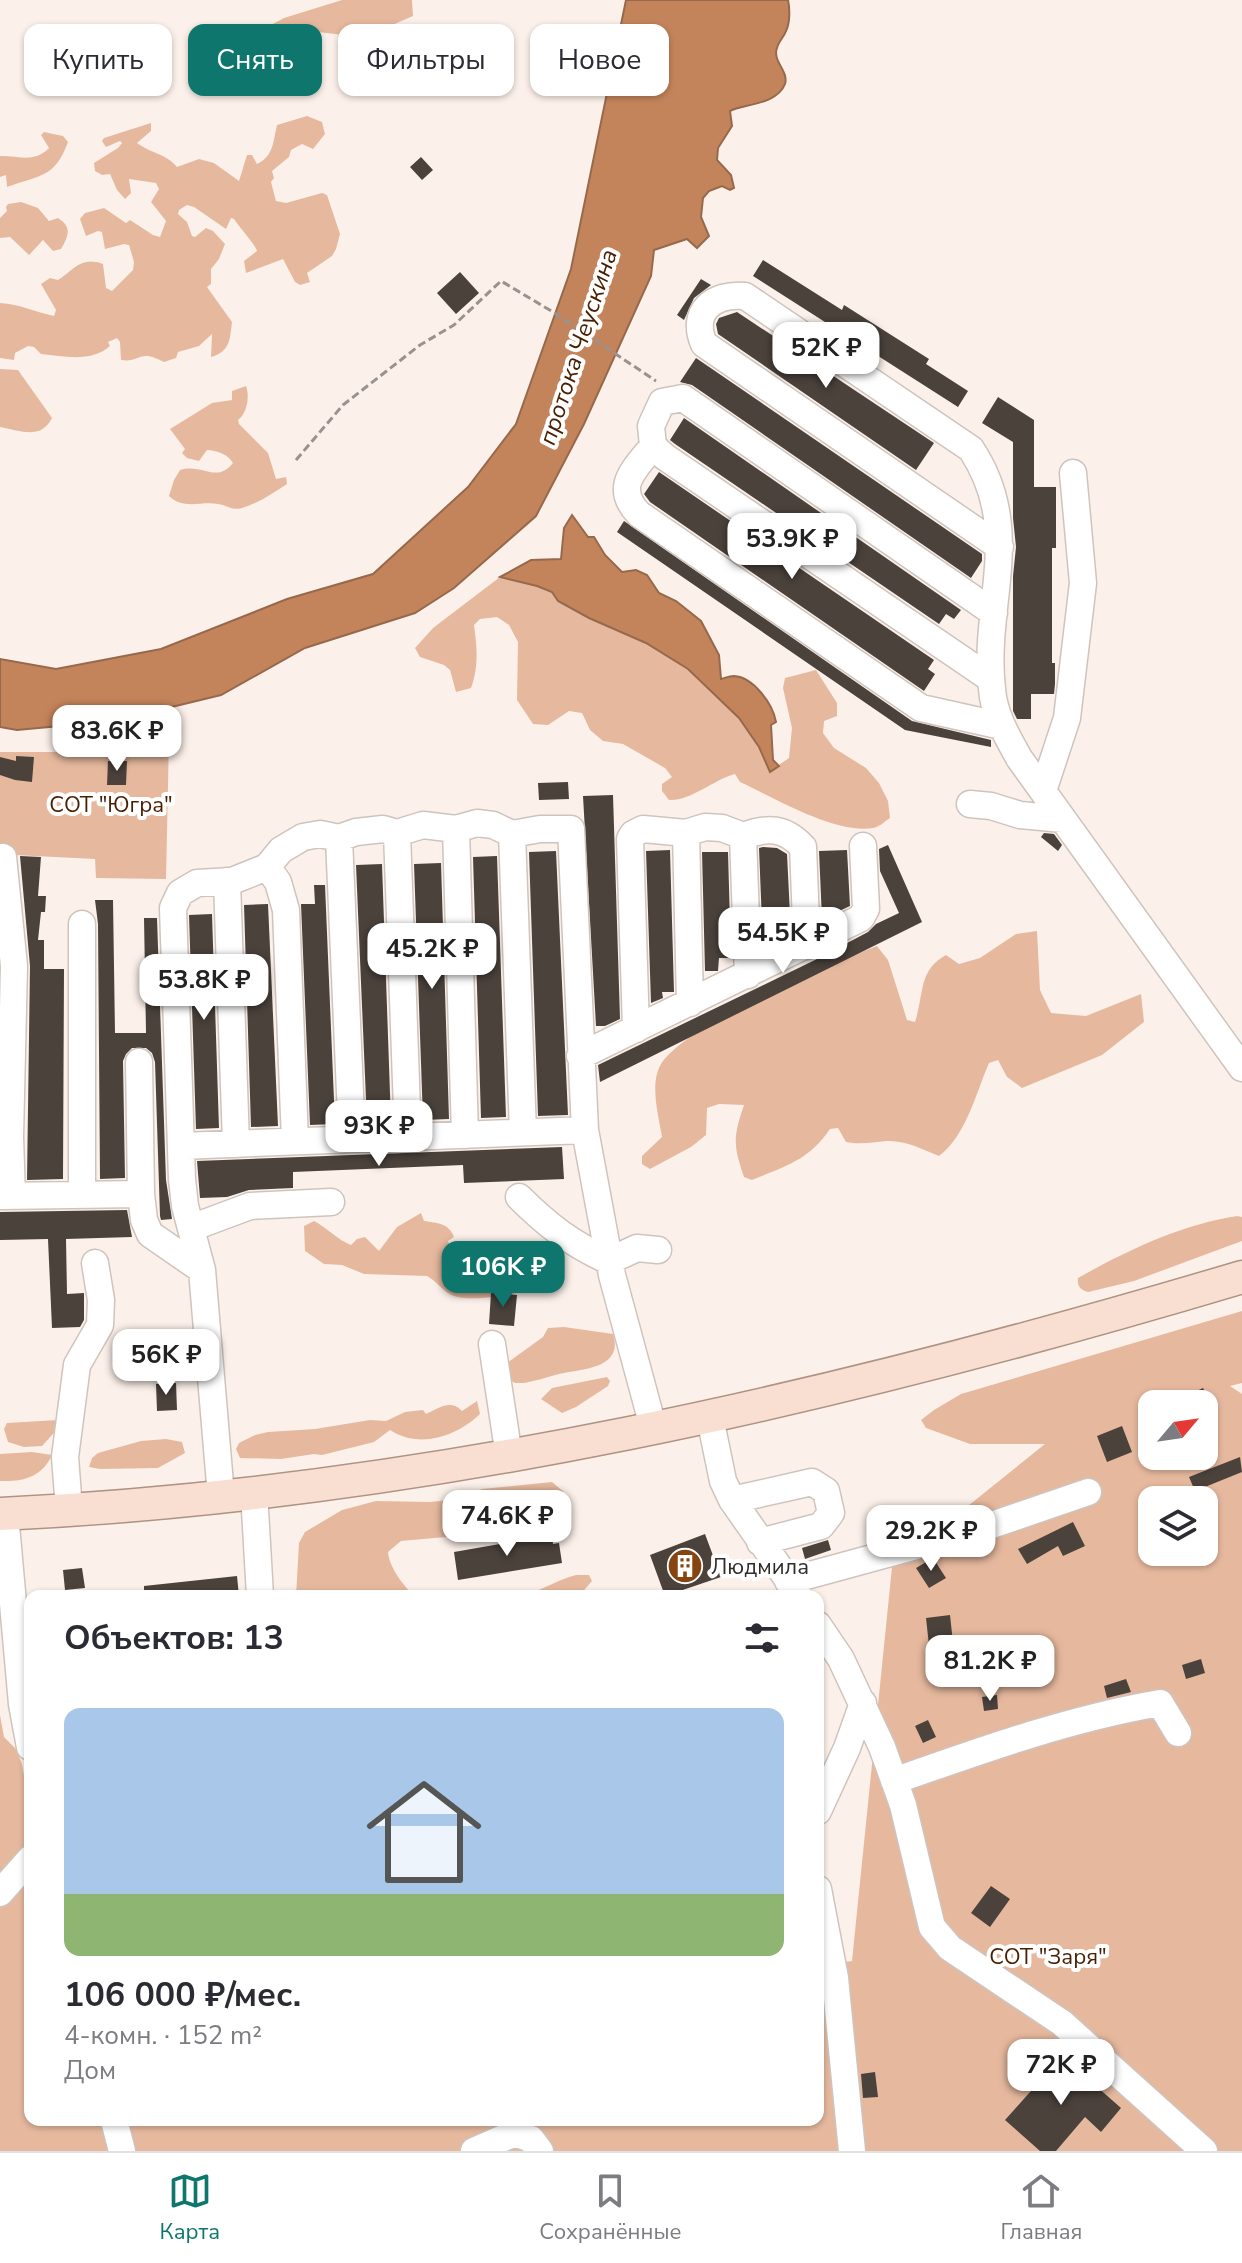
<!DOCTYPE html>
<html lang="ru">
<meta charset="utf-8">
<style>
body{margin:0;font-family:"Nunito Sans",sans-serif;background:#f2f2f3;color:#2b2b33;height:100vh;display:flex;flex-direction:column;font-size:30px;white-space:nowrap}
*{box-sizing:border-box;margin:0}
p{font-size:26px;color:#7c7c81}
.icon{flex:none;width:44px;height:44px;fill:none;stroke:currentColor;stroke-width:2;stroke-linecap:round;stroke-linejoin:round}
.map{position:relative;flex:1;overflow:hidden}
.panel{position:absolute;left:24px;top:1590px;width:800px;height:536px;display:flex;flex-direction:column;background:#fff;border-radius:16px;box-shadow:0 2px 6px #0004}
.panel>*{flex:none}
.top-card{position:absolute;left:24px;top:24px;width:800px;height:72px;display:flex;gap:16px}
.needle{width:52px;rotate:61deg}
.fabs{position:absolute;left:1138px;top:1390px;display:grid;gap:16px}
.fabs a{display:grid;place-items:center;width:80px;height:80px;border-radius:16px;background:#fff;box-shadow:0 2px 6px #0004;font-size:40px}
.price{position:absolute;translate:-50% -68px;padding:0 18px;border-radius:16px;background:#fff;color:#222;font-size:26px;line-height:52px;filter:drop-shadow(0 2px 4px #0008)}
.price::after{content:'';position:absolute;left:50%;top:48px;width:24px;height:18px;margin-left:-12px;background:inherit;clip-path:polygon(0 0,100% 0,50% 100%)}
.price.selected{background:#0f766e;color:#fff}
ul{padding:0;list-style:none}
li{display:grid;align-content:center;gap:16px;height:424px;padding:0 40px}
li span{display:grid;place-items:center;height:248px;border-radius:16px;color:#555}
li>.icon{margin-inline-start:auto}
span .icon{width:144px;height:144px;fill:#fffc;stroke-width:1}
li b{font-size:34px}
h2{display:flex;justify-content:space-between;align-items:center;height:96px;padding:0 40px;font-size:34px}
.chip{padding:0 28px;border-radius:16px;background:#fff;box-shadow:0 2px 6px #0004;font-size:28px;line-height:72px}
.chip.selected{background:#0f766e;color:#fff}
.menu{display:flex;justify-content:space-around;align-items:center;height:112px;border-top:2px solid #e1e1e2;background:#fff;font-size:22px;color:#7c7c81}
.menu a{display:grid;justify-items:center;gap:4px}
.menu .selected{color:#0f766e}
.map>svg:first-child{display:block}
.green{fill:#e6b99e;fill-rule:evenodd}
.water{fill:#c4845b;stroke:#97694c;stroke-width:2}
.building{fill:#4b423c}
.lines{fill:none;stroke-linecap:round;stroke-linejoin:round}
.minor-casing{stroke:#cec4bd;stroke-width:29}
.major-casing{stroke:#ae9282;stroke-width:35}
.path{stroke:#99928d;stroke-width:3;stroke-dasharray:8 4;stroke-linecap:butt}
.minor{stroke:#fff;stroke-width:26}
.major{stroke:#f8dfd1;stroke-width:32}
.labels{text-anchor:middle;stroke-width:8;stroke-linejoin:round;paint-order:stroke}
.park-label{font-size:22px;fill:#481f00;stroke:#fff}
.poi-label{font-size:22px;fill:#2f2b29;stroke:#fff;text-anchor:start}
.water-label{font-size:24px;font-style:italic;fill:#4a2000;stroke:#fff}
</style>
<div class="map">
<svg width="1242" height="2151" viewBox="0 0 1242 2151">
<rect width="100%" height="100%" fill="#fcf1ea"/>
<path class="green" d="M342,0H412L413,16L383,29H362L365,36L362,37L300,30L295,32L297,40C284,43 272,40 267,27L284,18Z
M307,116L322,122L325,134L313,149L302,144L291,150L289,157L272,171L274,178L271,182L276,201L286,203L322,193L327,195L340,234L336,249L332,256L307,273L310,282L300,285L295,282L283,259L246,273L244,261L257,251C255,244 239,227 234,219L231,218L226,229L194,207L187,205L179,210L178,214L187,222L192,236L195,237L206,228L213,231L225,244L219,259L211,269V284L207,287L232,322C230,339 230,352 211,357L212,334L199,346L178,352L176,358L164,362C138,348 141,363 121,360L120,342L117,338L108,342L110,346C91,363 64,356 41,354L34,347L28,346L15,353L14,360L0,358V303C20,304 35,312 54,316L56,310L41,284L50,278L58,280C75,269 81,256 103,264L106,288L112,291L133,270L134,262L129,245L124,244L105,249L102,232L98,231L86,236L80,219L85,213L104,208L126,223L130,220L153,235L160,237L166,221L151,202L159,189L156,183L129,179L131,193L125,199L117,190L110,174L102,175L95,171L94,163L118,148L122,143L120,141L106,147L102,141L104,138L151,123V131L137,143C150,153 167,154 177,167L199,159L214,163L239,181L247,155H252L257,164C274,156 273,141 277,125Z
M44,132L63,136L68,142C55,178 40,175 7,187L6,175L0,177V156C18,155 33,164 49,148L41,135Z
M21,202L38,208L49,221L58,218C72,227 69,235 61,249L53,251L43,240L29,255L10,237L0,238V218L7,211L6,207L8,204Z
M0,369L18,370L52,418C41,440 21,431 0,427Z
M246,386C250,396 247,414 238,420L239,424L268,453L276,479L286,477L287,484C273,493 259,503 242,508C232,511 227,505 218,504C201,501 183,510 169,496L174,480L180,470C203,463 216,484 233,463C229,455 216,450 207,450L199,461L187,458L182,453L185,449L170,429L212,403L232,400V391Z
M500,577L537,586L552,592L559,601L589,618L646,643L688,669L739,718L759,747L770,771L789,758L792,728L783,688L785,678L816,670L837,703V716L824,721L823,733L834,748L866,768L879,783L888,801L890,818C884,822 879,827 873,828C834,834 775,798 740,782L735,774C713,780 691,801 669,800L662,791V784L672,777L665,768L623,744L603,741L590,730L582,713L569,711L548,725L533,724L517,700L518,642L509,625L497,617L480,619L474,625C477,647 479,666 471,688L456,692L450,670L444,665L420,657L415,648L433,628Z
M169,739L166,879L96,878L95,859L15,855L0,849V752H66Z
M1037,931L1040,990L1051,1013L1086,1016L1141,994L1144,1022L1102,1055L1022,1088L1007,1077L998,1060L989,1063C976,1093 966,1136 939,1156C922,1149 905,1140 887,1141C872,1142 862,1145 846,1142L838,1128L830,1129C809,1160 786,1166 752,1180L744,1177C733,1145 733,1137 744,1105L719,1104L707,1108L706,1135L691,1147L650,1169L642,1164V1156L662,1137C659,1117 649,1084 661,1064C685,1025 830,964 877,946L888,960L907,1020L915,1022C924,995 918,970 946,955L959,964L980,958L1016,934Z
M421,1213L424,1221C437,1223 449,1223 454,1237L448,1241C457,1270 487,1268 511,1269L515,1275L514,1293C500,1297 467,1301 454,1296C443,1292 437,1281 427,1276L364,1274L342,1265L324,1264L305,1251L304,1226L314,1221C327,1228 338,1240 351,1245L357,1239L365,1237L379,1251L397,1227Z
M1237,1216L1242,1217V1241L1134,1281L1088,1292C1080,1290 1077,1286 1078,1278C1128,1250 1180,1225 1237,1216Z
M1242,1311V1383L1230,1386L1242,1394V2151H0V1715L4,1737L16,1749L22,1764L26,1787H30V2120H818V1966L852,1961L892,1567L1045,1444H970L926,1428L921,1420L934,1410L961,1394ZM1152,1404H1204V1456H1152ZM1152,1500H1204V1552H1152Z
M564,1327L613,1334C625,1371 576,1369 555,1375C545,1378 535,1381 524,1383H515L506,1378L504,1365L543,1337L548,1328Z
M607,1377L610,1381L608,1386L576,1407L562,1413L541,1399L552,1388Z
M477,1401L480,1414C456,1437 419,1449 390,1430L374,1442L322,1455L314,1454L281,1459L240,1458L236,1449L239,1443L255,1435L268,1432L315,1429L370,1420L386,1421L405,1412L423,1410L426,1414C439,1408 451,1399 462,1411Z
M58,1420L62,1424L42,1446L24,1447L8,1442L4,1429L7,1423Z
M166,1439L182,1442L185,1453L158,1468L100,1469L89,1467L92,1458L98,1453L141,1441Z
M32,1452L52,1455C42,1477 23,1482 0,1481V1454Z
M552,1482L564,1492L560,1511L539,1522L488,1523L457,1536L401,1541L388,1552C389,1567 404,1587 415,1596H296L299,1543L305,1532L342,1510L376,1501L430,1502L459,1499L482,1489Z
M576,1575H589L592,1581L579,1596H479L517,1592L523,1596C542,1590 557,1580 576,1575Z"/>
<path class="water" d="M626,0H788C790,9 790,23 786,31C784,37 778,42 777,48C772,61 789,71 785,84C777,105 743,104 730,111L732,126L718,148L717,160L731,175L734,188L730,190L722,186L709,191L703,198L701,217L709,236L697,248L687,239L654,250L651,276L584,424L536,516L454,588L415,613L305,648L221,695L114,721L17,730L0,727V659L56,669L161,649L287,599L373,574L468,487L516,424L571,269Z
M572,515L588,537H594L605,555L622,572L636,570L647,575L659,593L676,601L701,621L719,655L721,679C725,678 729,676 734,676C754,677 773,705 776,722L771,725L773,760L779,766L770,772L759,747L739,718L688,669L646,643L589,618L558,601L552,592L537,586L500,577L531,560L561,559L564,528Z"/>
<path class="building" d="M421,157L433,170L422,180L410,167Z
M763,260L842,310L844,305L929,359L926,364L968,391L958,407L753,276Z
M460,272L479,293L456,314L437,293Z
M701,279L711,285L694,298L684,320L677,315Z
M737,312L934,443L916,470L718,334L716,324L719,318Z
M696,358L982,554V561L971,578L692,385L680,382Z
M998,397L1034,420V487H1056V548H1052V663H1055V684L1054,694H1031V719H1017L1013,711V576L1016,547L1013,518V442L982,423Z
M684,418L961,610L954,619L946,614L939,624L675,444L670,440Z
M659,472L934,660L928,669L935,674L924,691L650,502L644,494Z
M624,521L912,721L991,740V747L905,730L617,532Z
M16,756L34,757L32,782L15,780L0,775V757L16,761Z
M108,761H127L126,785H107Z
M568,782L569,799L539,800L538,783Z
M613,795L620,1019L605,1026H596L583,796Z
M1044,833L1054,834L1062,845L1058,851L1041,837Z
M888,845L922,922L600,1082L598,1065L815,960L868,932L876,924L899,913L880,871L879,849Z
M763,847L777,848L787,854L791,935L777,937V942L763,948L759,848Z
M670,850L674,992H662L663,998L651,1003L646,851Z
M847,850L850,906L822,919L819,851Z
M556,851L568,1115L538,1116L529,852Z
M702,852H728L731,958H719L718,971H705Z
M20,856L41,857L38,896H46L45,912H41L38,940H44V969H64L63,1179L27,1180L30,966Z
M497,856L506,1117L481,1118L473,857Z
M441,863L449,1119L423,1120L414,864Z
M382,864L391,1122L367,1123L356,865Z
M314,885H325L335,1124L310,1125L301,904H315Z
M95,900H113L115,1033H146L144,918H157L166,1180L172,1219L161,1220L160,1216L155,1062L152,1053L146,1048H132L126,1054L123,1061L125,1178L100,1179L98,924Z
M268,904L278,1126L251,1127L244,905Z
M212,914L219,1128L196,1129L189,915Z
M562,1147L564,1179L464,1183L463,1165L293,1172V1188L249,1190L227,1197L200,1198L197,1161Z
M127,1210L132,1237L66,1239L67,1294L84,1293V1320L80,1327L52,1328L48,1239L0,1240V1212Z
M491,1293L517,1295L514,1326L489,1324Z
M176,1383L177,1410L157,1411L156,1384Z
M1203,1388L1209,1400L1202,1404H1169Z
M1122,1426L1132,1452L1107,1462L1097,1436Z
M1240,1457L1242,1472L1195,1491L1189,1477Z
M1073,1522L1085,1546L1063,1556L1058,1546L1027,1564L1018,1549Z
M705,1534L721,1577L665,1596L650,1555Z
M552,1535L553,1544L559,1543L562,1563L458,1580L454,1552Z
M828,1540L831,1550L805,1559L802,1548Z
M933,1558L946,1578L929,1588L916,1568Z
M82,1568L85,1588L65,1590L63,1570Z
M237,1576L239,1596H144V1586Z
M950,1615L955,1661L931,1664L926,1618Z
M1201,1659L1205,1673L1186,1679L1182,1665Z
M1126,1679L1131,1692L1107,1698L1104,1686Z
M997,1695L998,1709L984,1711L982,1697Z
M928,1720L936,1737L923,1743L915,1726Z
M991,1886L1010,1899L990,1927L971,1913Z
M1062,2056L1121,2108L1101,2132L1085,2117L1056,2151H1040L1005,2120Z
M875,2072L878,2097L863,2098L861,2074Z"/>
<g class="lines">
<defs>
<path id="minor" d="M653,446C634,470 613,487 639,514L921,708L1002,726
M1000,547L704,344C690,312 713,293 745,296L971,449C1025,530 982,604 992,689C994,715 1007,736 1019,758L1242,1068
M991,679L665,457L653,446L651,426L662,402L683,398L994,613
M1043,791L1067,718L1083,583L1073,473
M970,804L991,806L1020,815L1063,819
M456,829L465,1135
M397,833L408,1137
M686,833L690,1003
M512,834L523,1132
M743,836L748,975
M339,838L352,1139
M3,857L14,966L10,1137L12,1196
M267,867L278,882L286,910L295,1141
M227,881L236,1144
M82,924V1195
M636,1029L630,839L633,834L643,829L686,833L705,827L722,828L743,836C768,827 784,827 803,847L807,946
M580,1056L861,918L866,909L863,846
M139,1062L141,1194
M181,1146L585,1130
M0,1196L141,1194L144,1220L150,1234L202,1270L221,1496
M519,1197C548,1226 572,1244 609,1261L637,1248L658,1250
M191,1228L250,1206L331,1202
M202,1270L185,1206L182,1179L173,908L180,893L197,883L232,881L267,867L281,850L303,837L320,834L339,838L356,832L383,829L397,833L423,825L456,829L477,823L493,825L512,834L540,829H571L585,1130L612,1275L654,1430
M492,1344L509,1456
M710,1418L723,1481L732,1500L798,1594
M254,1492L260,1596
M732,1500L812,1482L826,1491L831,1513L821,1526L760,1542
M69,1509L65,1457L77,1365L100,1325L101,1300L95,1263
M5,1514L22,1704L30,1747
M788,1581L986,1527L1088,1492
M818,1625L841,1659L882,1747L903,1805L932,1927L950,1948L1062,2023L1204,2151
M894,1781C982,1750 1068,1719 1160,1703L1178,1733
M818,1811L847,1748L863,1703
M818,1889L835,1978L852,2151
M0,1893L30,1859
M114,2120L122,2151
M474,2151L515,2133L531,2139L540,2151"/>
<path id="major" d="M0,1514C423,1494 837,1398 1242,1277"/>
</defs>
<use href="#minor" class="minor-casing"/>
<use href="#major" class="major-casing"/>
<path class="path" d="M296,460L343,405L420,345L454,325L501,281L553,312L656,381"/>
<use href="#minor" class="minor"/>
<use href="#major" class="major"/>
</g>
<defs>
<symbol id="building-disc" viewBox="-11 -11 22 22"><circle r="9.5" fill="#864411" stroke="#fff"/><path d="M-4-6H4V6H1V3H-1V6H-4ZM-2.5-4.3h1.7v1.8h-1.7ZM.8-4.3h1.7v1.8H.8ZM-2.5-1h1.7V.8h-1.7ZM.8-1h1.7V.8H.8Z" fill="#fff"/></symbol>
</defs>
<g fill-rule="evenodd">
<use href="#building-disc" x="665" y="1546" width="40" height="40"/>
</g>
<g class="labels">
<g class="park-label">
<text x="111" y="812">СОТ "Югра"</text>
<text x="1048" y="1964">СОТ "Заря"</text>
</g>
<g class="poi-label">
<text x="711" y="1574">Людмила</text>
</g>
<g class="water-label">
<text transform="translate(578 347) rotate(-72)" y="8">протока Чеускина</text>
</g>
</g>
</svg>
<div class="fabs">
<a><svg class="needle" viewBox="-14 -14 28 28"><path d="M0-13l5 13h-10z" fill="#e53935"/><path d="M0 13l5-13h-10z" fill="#7c7c81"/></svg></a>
<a><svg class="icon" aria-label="layers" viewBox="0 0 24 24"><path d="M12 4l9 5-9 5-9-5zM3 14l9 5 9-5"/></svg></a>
</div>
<b class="price" style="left:826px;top:390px">52K ₽</b>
<b class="price" style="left:792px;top:581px">53.9K ₽</b>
<b class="price" style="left:117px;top:773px">83.6K ₽</b>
<b class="price" style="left:783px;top:975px">54.5K ₽</b>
<b class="price" style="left:432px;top:991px">45.2K ₽</b>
<b class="price" style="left:204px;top:1022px">53.8K ₽</b>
<b class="price" style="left:379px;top:1168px">93K ₽</b>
<b class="price selected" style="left:503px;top:1309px">106K ₽</b>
<b class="price" style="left:166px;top:1397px">56K ₽</b>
<b class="price" style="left:507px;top:1558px">74.6K ₽</b>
<b class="price" style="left:931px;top:1573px">29.2K ₽</b>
<b class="price" style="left:990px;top:1703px">81.2K ₽</b>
<b class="price" style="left:1061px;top:2107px">72K ₽</b>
<div class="top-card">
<a class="chip">Купить</a>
<a class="chip selected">Снять</a>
<a class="chip">Фильтры</a>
<a class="chip">Новое</a>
</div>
<section class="panel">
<h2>Объектов: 13<svg class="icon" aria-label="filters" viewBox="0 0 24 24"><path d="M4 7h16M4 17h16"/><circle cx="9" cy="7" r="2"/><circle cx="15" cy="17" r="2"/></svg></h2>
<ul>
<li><span style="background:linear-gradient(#a9c7e8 75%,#8fb573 0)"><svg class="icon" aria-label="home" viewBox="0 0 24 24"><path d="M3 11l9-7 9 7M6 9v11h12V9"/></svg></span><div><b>106 000 ₽/мес.</b><p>4-комн. · 152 m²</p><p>Дом</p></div></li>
</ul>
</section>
</div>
<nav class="menu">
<a class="selected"><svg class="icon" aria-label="map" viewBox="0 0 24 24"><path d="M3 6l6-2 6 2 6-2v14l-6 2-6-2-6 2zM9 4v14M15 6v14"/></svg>Карта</a>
<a><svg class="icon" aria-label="saved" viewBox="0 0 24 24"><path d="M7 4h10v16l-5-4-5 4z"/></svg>Сохранённые</a>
<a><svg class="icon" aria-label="home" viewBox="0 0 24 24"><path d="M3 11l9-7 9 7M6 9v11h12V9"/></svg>Главная</a>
</nav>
